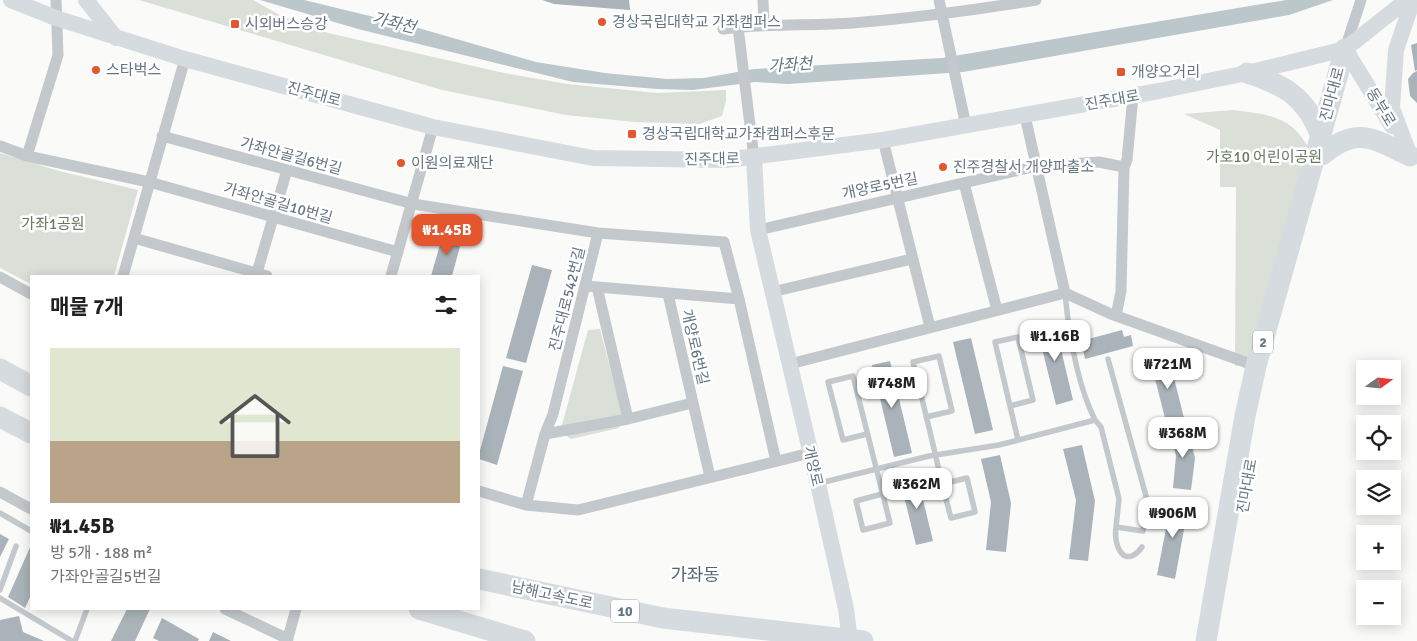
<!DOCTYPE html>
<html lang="ko">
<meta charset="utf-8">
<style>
body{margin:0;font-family:Signika,"Noto Sans KR",sans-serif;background:#f6f6f6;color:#202124;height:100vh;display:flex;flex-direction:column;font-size:19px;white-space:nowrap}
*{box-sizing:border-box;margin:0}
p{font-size:16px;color:#757577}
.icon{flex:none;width:28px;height:28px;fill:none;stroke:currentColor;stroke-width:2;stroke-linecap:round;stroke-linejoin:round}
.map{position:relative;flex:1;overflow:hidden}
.sheet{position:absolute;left:30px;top:275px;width:450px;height:335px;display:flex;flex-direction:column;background:#fff;border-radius:0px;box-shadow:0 2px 12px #0003}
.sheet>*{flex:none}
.needle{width:32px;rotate:75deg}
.fabs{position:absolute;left:1356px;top:360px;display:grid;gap:10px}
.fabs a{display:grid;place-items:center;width:45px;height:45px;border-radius:0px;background:#fff;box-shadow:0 2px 12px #0003;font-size:25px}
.price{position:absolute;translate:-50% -42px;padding:0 11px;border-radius:10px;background:#fff;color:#222;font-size:16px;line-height:32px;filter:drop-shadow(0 1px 2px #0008)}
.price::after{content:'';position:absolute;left:50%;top:30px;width:15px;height:11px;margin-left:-8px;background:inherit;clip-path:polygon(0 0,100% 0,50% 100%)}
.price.selected{background:#e4572e;color:#fff}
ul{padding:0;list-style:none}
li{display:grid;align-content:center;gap:10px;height:265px;padding:0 20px}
li span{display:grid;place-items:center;height:155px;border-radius:0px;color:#555}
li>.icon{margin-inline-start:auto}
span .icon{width:90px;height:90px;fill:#fffc;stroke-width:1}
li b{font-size:21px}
h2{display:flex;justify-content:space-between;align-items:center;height:60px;padding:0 20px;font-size:21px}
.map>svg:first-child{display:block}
.green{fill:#dadfd7}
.water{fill:#bbc7cb}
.building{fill:#aab3b9}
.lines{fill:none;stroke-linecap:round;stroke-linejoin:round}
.lane{stroke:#c3c8cc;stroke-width:5.5}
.street{stroke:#c3c8cc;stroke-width:11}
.secondary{stroke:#d6dbdf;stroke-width:16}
.highway{stroke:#d6dbdf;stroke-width:21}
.poi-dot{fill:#e4572e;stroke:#fff;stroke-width:2}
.labels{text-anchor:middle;stroke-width:5;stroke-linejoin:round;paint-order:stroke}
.shield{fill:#fff;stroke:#939fa8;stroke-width:1}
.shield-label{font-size:14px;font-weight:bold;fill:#657683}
.poi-label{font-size:15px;fill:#657683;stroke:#fff;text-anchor:start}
.street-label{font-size:15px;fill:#657683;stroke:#fff}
.park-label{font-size:15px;fill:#687a64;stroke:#fff}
.water-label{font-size:16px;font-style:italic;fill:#60757c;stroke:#fff}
.quarter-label{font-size:18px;fill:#57646e;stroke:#fff}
</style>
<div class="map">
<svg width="1417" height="641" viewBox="0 0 1417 641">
<rect width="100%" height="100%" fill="#fafaf8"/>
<path class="green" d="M139,0H253L283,17L328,33L504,73L567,84L657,93L726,90V101L722,116L699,124L635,122L566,115L442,90Z
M1233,110C1267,114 1292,116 1309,149L1250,364L1235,366L1236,187H1220V130L1184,114Z
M0,153L59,171L138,190L114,276H31V284L0,268Z
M600,329L623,418L619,428L571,439L560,432L588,330Z"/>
<path class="water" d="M260,0H304L415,27L536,62L605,73L667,79L704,78L754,69L942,58L1286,0H1333L1289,15L963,72L788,84L755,82L693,90L657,89L573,82L358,29Z"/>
<path class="building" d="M542,0H629L630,10L554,4Z
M1417,43V70L1415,71L1411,45Z
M1417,71V103L1410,96L1408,79L1413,73Z
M443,234L462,239L452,276H431Z
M532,265L552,270L526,363L506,358Z
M1054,320L1073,400L1056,405L1036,324Z
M1122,330L1124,337L1131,335L1133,346L1085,359L1081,341Z
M971,338L993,430L975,434L953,342Z
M1169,358L1184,418L1166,422L1151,363Z
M890,361L912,453L894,457L872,365Z
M503,366L523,371L497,465L479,459V454Z
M1187,426L1195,458L1191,490L1173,488L1176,456L1170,430Z
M1082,445L1095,501L1088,561L1069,559L1076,500L1063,449Z
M1000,455L1011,503L1006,552L986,550L991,502L981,459Z
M917,475L933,541L916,545L900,480Z
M1172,498L1189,502L1175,579L1157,575Z
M0,534L9,539L0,557Z
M31,545V595L25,608L8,597Z
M127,609H150L135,641H111Z
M19,616L23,632L44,641H0V620Z
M162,618L199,639L198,641H159L153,638Z
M213,632L231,641H209Z"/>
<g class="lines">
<path class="lane" d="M1065,294C1069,334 1077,384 1095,420
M1010,406L1033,400L1018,337L995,342L1018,440
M926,417L952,411L939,356L913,362C923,403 933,443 942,484
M867,434L843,440L828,382L853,376L890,523L863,530L856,501L882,494
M967,478L975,512L951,518L942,484Z
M820,483L929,456L999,445L1095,420L1101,427L1119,499L1116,527L1143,531L1146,496L1108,359
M0,513L31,531
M1116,527C1113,547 1125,570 1142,547
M0,590L16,546
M0,598L72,641
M75,641L87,609"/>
<path class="street" d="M763,0L764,25
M939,0L966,126
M738,27L754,158
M723,29C767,23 810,26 853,23C914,18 975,10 1036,0
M1345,49L1361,0
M1025,116L1065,293
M162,136L413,204L598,233L724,242L739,299L776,461
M883,140L930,327
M0,146L27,156L149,182L398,252
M27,156L58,55L56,0
M964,183L997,310
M758,230L1037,166L1099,162L1124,167
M134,238L267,276
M123,276L185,59
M256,276L287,170
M391,276L433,127
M0,277L31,294
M586,286L739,299
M597,287L628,419
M772,292L912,259
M1065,293L1111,314L1256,366
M668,294L710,477
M1116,316L1121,291L1124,167L1127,160L1133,96
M790,364L1065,293
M545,434L628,419L692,403
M479,491L526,505L578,510L810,453
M0,492L31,509
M526,505L545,434L553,414L598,233
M225,609L288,639
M287,641L296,609"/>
<path class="secondary" d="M11,0L56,18L185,59L433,127L593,158L725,160L883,140L1159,91L1247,73L1345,49L1407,0
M86,0L116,38
M1345,49L1392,126
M1410,156L1392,108L1396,50L1413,0
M754,158L758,230L818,484L846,609L850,641"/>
<path class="highway" d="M1247,73C1285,85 1306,97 1321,136
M1322,155C1358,125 1373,139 1410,156
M0,369L31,386
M0,417L31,433
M479,579L663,618L863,641
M419,609L525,641
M1206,641L1245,416L1256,366L1345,49"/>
</g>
<g class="poi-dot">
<circle cx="602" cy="22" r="5"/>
<rect x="230" y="19" width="10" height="10" rx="2.5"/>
<circle cx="96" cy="70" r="5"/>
<rect x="1116" y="67" width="10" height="10" rx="2.5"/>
<rect x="627" y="129" width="10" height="10" rx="2.5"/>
<circle cx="401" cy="163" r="5"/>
<circle cx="943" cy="167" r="5"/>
</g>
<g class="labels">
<g class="shield">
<rect x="1253" y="330.5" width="20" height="23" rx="4"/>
<rect x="611" y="599.5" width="28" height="23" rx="4"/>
</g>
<g class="shield-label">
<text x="1263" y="347">2</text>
<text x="625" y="616">10</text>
</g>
<g class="poi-label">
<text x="612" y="27">경상국립대학교 가좌캠퍼스</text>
<text x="245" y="29">시외버스승강</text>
<text x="106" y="75">스타벅스</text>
<text x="1131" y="77">개양오거리</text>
<text x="642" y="139">경상국립대학교가좌캠퍼스후문</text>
<text x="411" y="168">이원의료재단</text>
<text x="953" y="172">진주경찰서 개양파출소</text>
</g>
<g class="street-label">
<text transform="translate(314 94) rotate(15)" y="5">진주대로</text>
<text transform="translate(1332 94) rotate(-75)" y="5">진마대로</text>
<text transform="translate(1112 100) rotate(-10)" y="5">진주대로</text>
<text transform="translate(1381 107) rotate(59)" y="5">동부로</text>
<text transform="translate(291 156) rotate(15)" y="5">가좌안골길6번길</text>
<text transform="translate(712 159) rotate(-1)" y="5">진주대로</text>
<text transform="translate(880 186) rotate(-12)" y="5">개양로5번길</text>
<text transform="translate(278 203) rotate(16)" y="5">가좌안골길10번길</text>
<text transform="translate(567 299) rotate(-76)" y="5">진주대로542번길</text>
<text transform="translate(695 347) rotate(77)" y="5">개양로6번길</text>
<text transform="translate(813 466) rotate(77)" y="5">개양로</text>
<text transform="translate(1247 486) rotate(-80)" y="5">진마대로</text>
<text transform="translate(552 595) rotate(12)" y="5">남해고속도로</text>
</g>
<g class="park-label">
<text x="1264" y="162">가호10 어린이공원</text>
<text x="53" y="229">가좌1공원</text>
</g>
<g class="water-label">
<text transform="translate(394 22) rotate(14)" y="6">가좌천</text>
<text transform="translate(790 64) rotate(-4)" y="6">가좌천</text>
</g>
<g class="quarter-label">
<text x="695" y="581">가좌동</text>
</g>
</g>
</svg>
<div class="fabs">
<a><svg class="needle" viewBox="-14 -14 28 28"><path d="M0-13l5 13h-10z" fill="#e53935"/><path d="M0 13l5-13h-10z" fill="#757577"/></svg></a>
<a><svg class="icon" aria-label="locate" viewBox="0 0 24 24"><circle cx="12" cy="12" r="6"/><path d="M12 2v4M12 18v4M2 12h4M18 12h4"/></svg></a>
<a><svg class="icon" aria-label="layers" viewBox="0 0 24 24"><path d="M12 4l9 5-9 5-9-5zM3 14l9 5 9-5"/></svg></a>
<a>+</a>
<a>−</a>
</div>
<b class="price selected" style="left:447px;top:256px">₩1.45B</b>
<b class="price" style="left:1055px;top:362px">₩1.16B</b>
<b class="price" style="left:1168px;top:390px">₩721M</b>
<b class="price" style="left:892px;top:409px">₩748M</b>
<b class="price" style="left:1183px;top:459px">₩368M</b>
<b class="price" style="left:917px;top:510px">₩362M</b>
<b class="price" style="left:1173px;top:539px">₩906M</b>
<section class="sheet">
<h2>매물 7개<svg class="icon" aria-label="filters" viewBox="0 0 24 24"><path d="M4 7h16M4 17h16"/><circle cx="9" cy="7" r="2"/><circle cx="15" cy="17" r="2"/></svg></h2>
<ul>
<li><span style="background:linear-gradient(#dfe7d0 60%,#b9a48a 0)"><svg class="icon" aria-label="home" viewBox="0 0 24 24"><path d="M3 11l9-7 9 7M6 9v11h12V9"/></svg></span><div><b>₩1.45B</b><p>방 5개 · 188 m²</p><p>가좌안골길5번길</p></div></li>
</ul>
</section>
</div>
